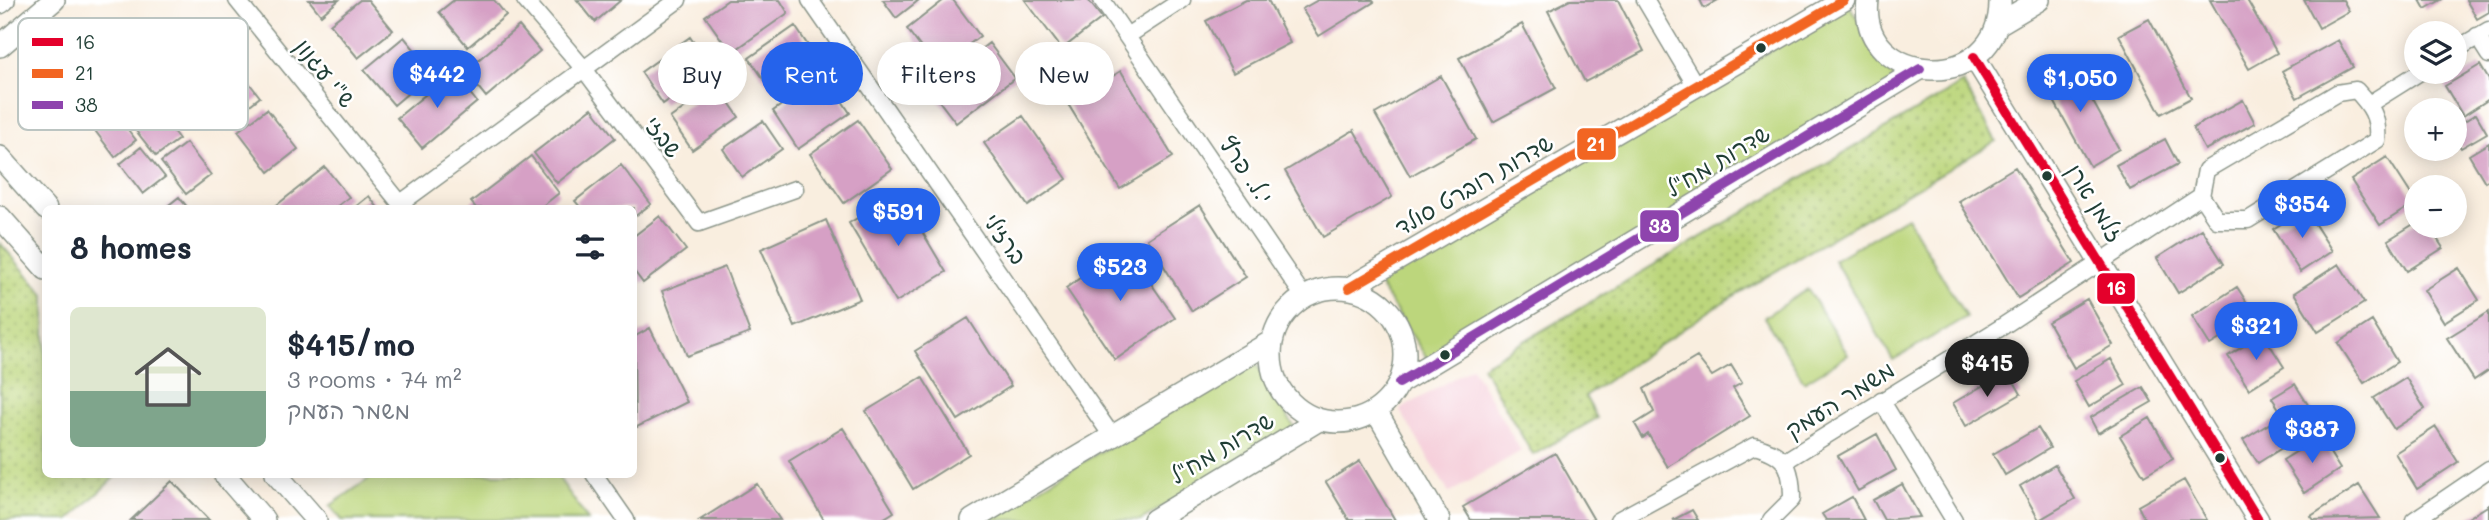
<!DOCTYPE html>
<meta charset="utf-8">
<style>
body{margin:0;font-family:Mali,"Playpen Sans Hebrew",sans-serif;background:#f2f2f3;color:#1f2937;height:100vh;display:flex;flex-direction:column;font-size:26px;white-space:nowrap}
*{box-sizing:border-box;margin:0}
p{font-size:23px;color:#747a83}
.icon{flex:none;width:38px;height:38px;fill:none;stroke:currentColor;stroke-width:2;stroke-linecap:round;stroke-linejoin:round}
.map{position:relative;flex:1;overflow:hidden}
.sheet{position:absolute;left:42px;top:205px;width:595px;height:273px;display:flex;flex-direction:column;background:#fff;border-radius:10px;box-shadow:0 4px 18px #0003}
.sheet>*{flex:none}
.guide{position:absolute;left:658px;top:42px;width:665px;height:63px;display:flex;gap:14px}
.fabs{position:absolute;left:2404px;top:21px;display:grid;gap:14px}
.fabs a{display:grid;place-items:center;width:63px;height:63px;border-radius:50%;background:#fff;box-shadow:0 4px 18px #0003;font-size:35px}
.price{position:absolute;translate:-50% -60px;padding:0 16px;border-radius:24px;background:#2563eb;color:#fff;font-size:23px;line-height:46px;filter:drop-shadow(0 2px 4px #0008)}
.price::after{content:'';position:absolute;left:50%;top:42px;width:21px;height:16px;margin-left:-10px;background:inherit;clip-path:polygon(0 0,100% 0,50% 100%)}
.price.on{background:#222;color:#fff}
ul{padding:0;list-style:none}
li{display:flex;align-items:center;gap:21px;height:175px;padding:0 28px}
li span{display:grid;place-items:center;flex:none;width:196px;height:140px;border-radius:10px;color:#555}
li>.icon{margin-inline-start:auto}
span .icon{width:84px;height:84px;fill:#fffc;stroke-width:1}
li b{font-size:30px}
h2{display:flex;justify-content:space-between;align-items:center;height:84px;padding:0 28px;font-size:30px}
.pill{padding:0 24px;border-radius:32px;background:#fff;box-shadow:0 4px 18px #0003;font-size:24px;line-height:63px}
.pill.on{background:#2563eb;color:#fff}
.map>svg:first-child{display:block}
.built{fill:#f5cfda}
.grass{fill:url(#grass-dots);stroke:#6e8a58;stroke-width:2}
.park{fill:#bcd67b;stroke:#6e8a58;stroke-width:2}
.building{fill:#d6a0c5}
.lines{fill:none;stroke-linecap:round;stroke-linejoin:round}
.minor-casing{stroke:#8c968a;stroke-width:19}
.tertiary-casing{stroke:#8c968a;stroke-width:24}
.minor{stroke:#fff;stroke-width:16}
.tertiary{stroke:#fff;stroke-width:21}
.bus-1-casing{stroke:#fff;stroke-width:16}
.bus-2-casing{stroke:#fff;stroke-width:16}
.bus-3-casing{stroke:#fff;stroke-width:16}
.bus-1{stroke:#e4002b;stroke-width:10}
.bus-2{stroke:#f26522;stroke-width:10}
.bus-3{stroke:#8e44ad;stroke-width:10}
.bus-dot{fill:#1f3d34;stroke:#fff;stroke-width:2.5}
.labels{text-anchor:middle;stroke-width:5;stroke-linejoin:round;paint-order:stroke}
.street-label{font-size:23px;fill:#1f3d34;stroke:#fff}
.key{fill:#fff;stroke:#bcc5c2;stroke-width:2}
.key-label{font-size:19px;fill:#1f3d34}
.line-badge{stroke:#fff;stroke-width:2.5}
.badge-label{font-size:19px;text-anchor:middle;font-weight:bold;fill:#fff}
</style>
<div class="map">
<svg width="2489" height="520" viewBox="0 0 2489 520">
<defs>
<pattern id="grass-dots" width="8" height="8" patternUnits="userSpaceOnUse" patternTransform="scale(1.75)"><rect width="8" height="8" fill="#bcd67b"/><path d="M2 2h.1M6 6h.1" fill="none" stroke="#98af66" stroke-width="1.8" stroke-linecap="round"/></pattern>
</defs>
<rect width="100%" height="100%" fill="#fff"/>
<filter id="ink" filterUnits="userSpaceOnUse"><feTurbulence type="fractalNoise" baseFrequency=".0143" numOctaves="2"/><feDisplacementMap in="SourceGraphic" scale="14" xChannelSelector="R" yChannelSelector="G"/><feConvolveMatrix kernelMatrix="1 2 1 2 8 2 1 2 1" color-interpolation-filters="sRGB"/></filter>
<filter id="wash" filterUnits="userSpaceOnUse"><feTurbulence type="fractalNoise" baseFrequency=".00686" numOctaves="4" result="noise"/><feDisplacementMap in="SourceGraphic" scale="28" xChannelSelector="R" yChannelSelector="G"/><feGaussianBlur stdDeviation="1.57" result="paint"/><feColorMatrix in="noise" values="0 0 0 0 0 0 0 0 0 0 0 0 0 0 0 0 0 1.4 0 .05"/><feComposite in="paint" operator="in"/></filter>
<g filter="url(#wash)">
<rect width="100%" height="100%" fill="#f9eedf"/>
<path class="built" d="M1472,367L1521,451L1449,493L1400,410Z"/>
<path class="grass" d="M1963,83L1996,141L1717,306L1585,396L1597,418L1533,455L1482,366Z
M0,243L45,295L46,474H118L69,520H0Z"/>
<path class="park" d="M1849,5L1897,83L1428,360L1376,280Z
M1907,217L1966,317L1893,360L1834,260Z
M1808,289L1848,355L1804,382L1764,317Z
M1254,360L1294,427L1141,520H986Z
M376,474H556L588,520H342L330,506Z"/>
<g id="blocks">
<path class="building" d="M309,0H339L321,15Z
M360,0H368L393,30L358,58L330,24Z
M454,0H494L506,15L468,47L439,12Z
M577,0H621L595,22Z
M728,0H780L788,13L731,53L705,16Z
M883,0H919L896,18Z
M944,0H953L980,36L937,69L907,29Z
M1025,0H1088L1102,18L1062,49Z
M1246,0H1268L1290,43L1233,73L1206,21Z
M1318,0H1372L1374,2L1319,36L1302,9Z
M1570,0H1618L1644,51L1585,82L1548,11Z
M1700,0H1718L1704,8Z
M2210,0H2247L2277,53L2249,69Z
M2304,0H2343L2349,11L2319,28Z
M2420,0H2441L2425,9Z
M2466,0H2489V12L2477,19Z
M2149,19L2191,98L2161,114L2119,35Z
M1522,24L1556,88L1493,122L1459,58Z
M519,26L540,51L486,97L465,71Z
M795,26L817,59L772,91L749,58Z
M404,37L433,72L394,105L364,70Z
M690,37L712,69L663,104L641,72Z
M2338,40L2353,67L2297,98L2282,71Z
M989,43L1015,78L956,123L930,89Z
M232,61L260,97L223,126L195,90Z
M2071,62L2119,149L2090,166L2042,79Z
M2480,65L2489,80V99L2463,116L2445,86Z
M1121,71L1173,157L1120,189L1068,104Z
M453,72L477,102L422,148L397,118Z
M825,75L850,113L798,149L773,111Z
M1441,76L1476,139L1410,176L1375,114Z
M717,85L739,117L692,150L670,118Z
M2243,100L2255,123L2205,150L2193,128Z
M152,104L179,139L156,156L129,122Z
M111,108L136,140L115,157L90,124Z
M592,108L615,138L557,183L534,153Z
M267,109L298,149L269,172L238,131Z
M2476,114L2487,133L2461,148L2455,139V127Z
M1023,116L1067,179L1028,206L984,143Z
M858,120L892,169L844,203L810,154Z
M763,121L782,149L742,177L723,149Z
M1354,130L1392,197L1323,237L1285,171Z
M2165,139L2178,164L2130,190L2116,165Z
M186,143L211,175L186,194L161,162Z
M2489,143V179L2485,182L2469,155Z
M141,147L165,177L143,194L120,164Z
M531,156L559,193L540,208H476L471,202Z
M2387,157L2416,202L2380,225L2351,180Z
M621,165L651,204L634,217V208H581L575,201Z
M325,167L349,197L335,208H273Z
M2015,167L2074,263L2018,298L1959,201Z
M899,193L946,272L896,302L849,223Z
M369,196L378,208H354Z
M179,197L188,208H165Z
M1200,205L1246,277L1192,311L1147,239Z
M2305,209L2332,251L2300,272L2273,229Z
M660,216L686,250L643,283L634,271V236Z
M826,220L860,299L795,327L761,249Z
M2417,222V226H2429L2443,248L2407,271L2388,240Z
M2202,229L2224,264L2178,293L2157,258Z
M1125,246L1175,318L1115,360L1066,288Z
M2339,264L2364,303L2318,332L2294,293Z
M725,267L750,333L687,356L662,291Z
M2459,268L2479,300L2444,322L2424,290Z
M2237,287L2256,317L2210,345L2192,316Z
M2087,299L2113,345L2074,368L2048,322Z
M2489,312V370L2474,380L2447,338Z
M968,318L1011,386L958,420L915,351Z
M2372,321L2397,362L2364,383L2338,343Z
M650,328L687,402L635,428L634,337Z
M2263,334L2284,367L2249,389L2228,356Z
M1697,357L1712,376L1731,365L1742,383L1733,388L1750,416L1668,467L1648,434L1643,438L1635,424L1654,412L1644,389Z
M2111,359L2126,385L2089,407L2074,381Z
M2008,371L2021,394L1966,426L1953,403Z
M922,377L969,454L913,489L866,411Z
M2406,378L2425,409L2394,429L2374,398Z
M2295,384L2320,424L2258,463L2243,440L2283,415L2272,398Z
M2143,387L2152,402L2098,433L2090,418Z
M2150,418L2173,459L2144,476L2120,436Z
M2436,427L2458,462L2417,489L2395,453Z
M843,428L894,512L881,520H824L789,461Z
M2038,428L2050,448L2005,475L1993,454Z
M1877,434L1896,470L1858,491L1838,456Z
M2320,437L2340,469L2304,493L2283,460Z
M1555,453L1594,520H1471L1463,507Z
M1360,461L1395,520H1349L1326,482Z
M2055,465L2075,499L2039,520L2020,486Z
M2184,480L2207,520H2145L2138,506Z
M172,481L209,520H131Z
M757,484L780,520H700Z
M1902,484L1920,517L1884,520L1873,500Z
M2359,485L2380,518L2314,520L2311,516Z
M1852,497L1864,520H1826L1822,514Z
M2489,505V520H2465Z
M1692,510L1698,520H1673Z"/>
</g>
</g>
<g filter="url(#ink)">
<use href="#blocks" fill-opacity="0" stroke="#8c968a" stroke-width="2"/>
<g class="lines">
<defs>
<path id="minor" d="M237,0L404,208
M525,0L584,69L699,223L795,189
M810,0L1112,436
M1102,0L1304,297
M1645,0L1696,86
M1127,36L1182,0
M2477,36L2489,55
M2455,50L2489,30
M2356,90C2371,106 2379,117 2377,140L2248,220H2217L2201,196L2206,170L2337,93Z
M2369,104L2420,72
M401,203L678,0
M1881,400L1954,520
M1785,461L2000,328L2201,196
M594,474L626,520
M1618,520L1754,446C1786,454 1792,466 1792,499L1771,520
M2414,520L2489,469"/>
<path id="tertiary" d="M1868,0C1857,87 2002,97 2000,0
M0,3L4,0
M1997,25L2039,0
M0,46L54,0
M1974,57L2258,520
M0,157L46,209
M0,217L46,269
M1271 355a67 67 0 1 1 134 0a67 67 0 1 1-134 0Z
M1349,288L1844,0
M1399,383L1920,69
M1376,411L1439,520
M224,474L264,520
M276,474L316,520
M972,520L1272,341
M1154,520L1319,420"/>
</defs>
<use href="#minor" class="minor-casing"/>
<use href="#tertiary" class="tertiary-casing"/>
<use href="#minor" class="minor"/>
<use href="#tertiary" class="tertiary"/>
<defs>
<path id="bus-1" d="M1974,57L2258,520"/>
<path id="bus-2" d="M1349,288L1844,0"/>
<path id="bus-3" d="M1399,383L1920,69"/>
</defs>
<use href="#bus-1" class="bus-1-casing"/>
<use href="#bus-2" class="bus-2-casing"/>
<use href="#bus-3" class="bus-3-casing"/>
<use href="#bus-1" class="bus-1"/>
<use href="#bus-2" class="bus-2"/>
<use href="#bus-3" class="bus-3"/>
</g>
</g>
<g class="bus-dot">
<circle cx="1761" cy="48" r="6"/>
<circle cx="2047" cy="176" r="6"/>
<circle cx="1445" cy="355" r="6"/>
<circle cx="2220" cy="458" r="6"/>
</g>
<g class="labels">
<g class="street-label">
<text transform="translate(325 73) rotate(51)" y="8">ש"י עגנון</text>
<text transform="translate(663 137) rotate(53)" y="8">שבזי</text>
<text transform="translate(1718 161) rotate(-31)" y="8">שדרות מח"ל</text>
<text transform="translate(1246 170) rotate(56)" y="8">י.ל. פרץ</text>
<text transform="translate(1474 185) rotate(-30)" y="8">שדרות רוברט סולד</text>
<text transform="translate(2095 203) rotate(58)" y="8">זלמן ארן</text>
<text transform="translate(1005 239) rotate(55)" y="8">ברזילי</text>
<text transform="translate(1840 400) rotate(-32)" y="8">משמר העמק</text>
<text transform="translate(1222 448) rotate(-31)" y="8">שדרות מח"ל</text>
</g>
</g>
<rect x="18" y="18" width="230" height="112" rx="10" class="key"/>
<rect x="32" y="38" width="31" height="8" fill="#e4002b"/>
<rect x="32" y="69" width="31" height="9" fill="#f26522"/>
<rect x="32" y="101" width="31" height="8" fill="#8e44ad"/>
<g class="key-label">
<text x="75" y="49">16</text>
<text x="75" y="80">21</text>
<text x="75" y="112">38</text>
</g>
<g class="line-badge">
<rect x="1576" y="127" width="41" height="34" rx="7" fill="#f26522"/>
<rect x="1639" y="209" width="41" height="34" rx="7" fill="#8e44ad"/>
<rect x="2096" y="272" width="40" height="33" rx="7" fill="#e4002b"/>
</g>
<g class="badge-label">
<text x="1596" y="151">21</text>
<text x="1660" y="233">38</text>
<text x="2116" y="295">16</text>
</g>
</svg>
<div class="fabs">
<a><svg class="icon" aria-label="layers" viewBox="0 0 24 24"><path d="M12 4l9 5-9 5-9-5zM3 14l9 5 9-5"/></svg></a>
<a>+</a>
<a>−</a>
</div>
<b class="price" style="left:437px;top:110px">$442</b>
<b class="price" style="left:2080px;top:114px">$1,050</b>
<b class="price" style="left:2302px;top:240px">$354</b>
<b class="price" style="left:898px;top:248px">$591</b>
<b class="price" style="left:1120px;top:303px">$523</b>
<b class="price" style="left:2256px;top:362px">$321</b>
<b class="price on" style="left:1987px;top:399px">$415</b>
<b class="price" style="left:2312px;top:465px">$387</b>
<div class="guide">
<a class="pill">Buy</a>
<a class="pill on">Rent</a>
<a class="pill">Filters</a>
<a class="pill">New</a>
</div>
<section class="sheet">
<h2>8 homes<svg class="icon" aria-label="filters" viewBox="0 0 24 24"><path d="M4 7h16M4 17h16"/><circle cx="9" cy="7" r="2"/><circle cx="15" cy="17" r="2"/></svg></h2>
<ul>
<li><span style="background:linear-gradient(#dfe7d0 60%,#7fa58c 0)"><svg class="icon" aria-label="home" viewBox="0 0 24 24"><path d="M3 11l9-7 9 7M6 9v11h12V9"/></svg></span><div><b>$415/mo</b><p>3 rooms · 74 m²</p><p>משמר העמק</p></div></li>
</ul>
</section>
</div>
